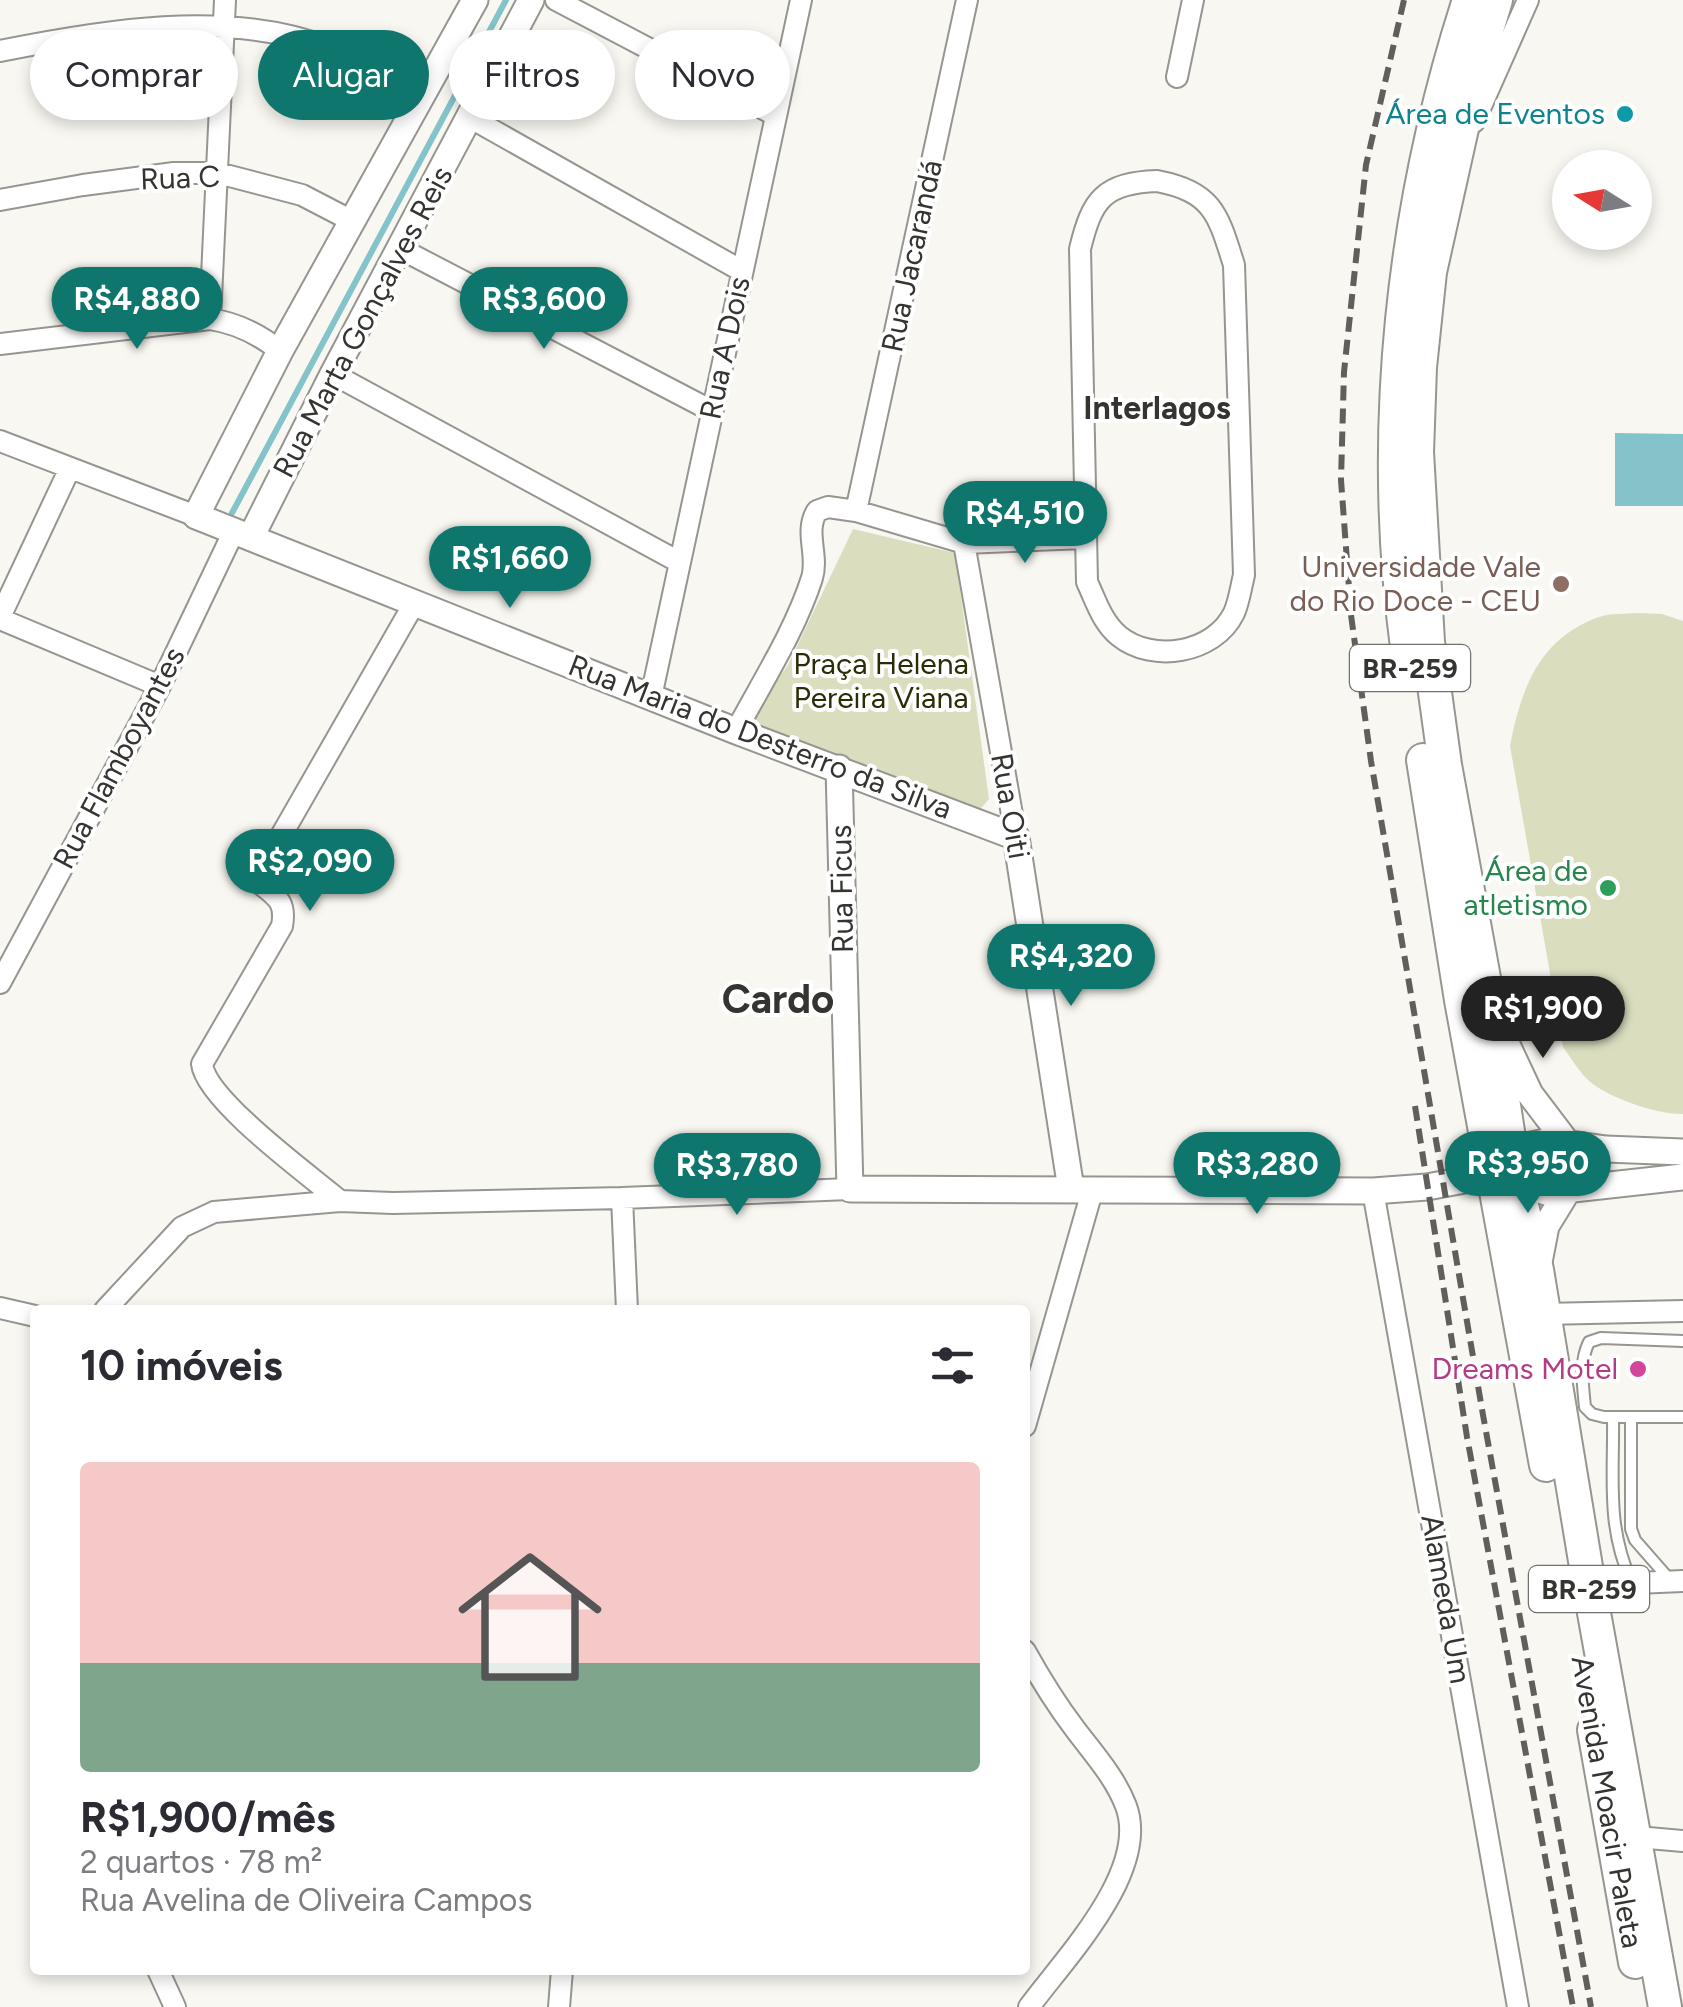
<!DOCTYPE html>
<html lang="pt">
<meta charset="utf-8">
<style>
body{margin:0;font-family:Figtree,sans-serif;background:#f2f2f3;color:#2b2b33;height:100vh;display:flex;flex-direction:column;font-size:38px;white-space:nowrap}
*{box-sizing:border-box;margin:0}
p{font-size:32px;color:#7c7c81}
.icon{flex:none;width:55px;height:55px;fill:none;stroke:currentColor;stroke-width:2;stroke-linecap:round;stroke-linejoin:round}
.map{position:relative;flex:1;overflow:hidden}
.sheet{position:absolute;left:30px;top:1305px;width:1000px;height:670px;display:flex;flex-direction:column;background:#fff;border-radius:10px;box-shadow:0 5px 15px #0003}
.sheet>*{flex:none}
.guide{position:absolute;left:30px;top:30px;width:1000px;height:90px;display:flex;gap:20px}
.needle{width:65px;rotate:281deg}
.tools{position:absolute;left:1552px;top:150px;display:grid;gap:20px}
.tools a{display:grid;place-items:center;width:100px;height:100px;border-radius:50%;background:#fff;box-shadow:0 5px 15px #0003;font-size:50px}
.price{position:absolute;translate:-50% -85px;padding:0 22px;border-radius:35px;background:#0f766e;color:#fff;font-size:32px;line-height:65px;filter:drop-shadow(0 2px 5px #0008)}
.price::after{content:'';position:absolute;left:50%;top:60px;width:30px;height:22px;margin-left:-15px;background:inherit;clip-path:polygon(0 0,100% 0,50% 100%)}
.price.active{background:#222;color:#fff}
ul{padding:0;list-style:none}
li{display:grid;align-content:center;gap:20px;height:530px;padding:0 50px}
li+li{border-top:2px solid #e1e1e2}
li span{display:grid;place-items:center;height:310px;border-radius:10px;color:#555}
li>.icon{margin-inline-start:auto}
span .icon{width:180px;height:180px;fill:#fffc;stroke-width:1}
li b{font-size:42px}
h2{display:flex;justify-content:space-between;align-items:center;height:120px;padding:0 50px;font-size:42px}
.pill{padding:0 35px;border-radius:45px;background:#fff;box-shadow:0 5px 15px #0003;font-size:35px;line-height:90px}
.pill.active{background:#0f766e;color:#fff}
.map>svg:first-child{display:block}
.green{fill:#dadebf}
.water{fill:#83c3c9}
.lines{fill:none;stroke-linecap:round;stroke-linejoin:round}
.stream{stroke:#83c3c9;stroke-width:6}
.service-casing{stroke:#979590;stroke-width:14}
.minor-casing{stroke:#979590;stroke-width:24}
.tertiary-casing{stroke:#979590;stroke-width:29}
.primary-casing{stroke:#979590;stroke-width:36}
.service{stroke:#fff;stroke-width:10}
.minor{stroke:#fff;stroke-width:20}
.tertiary{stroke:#fff;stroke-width:25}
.primary{stroke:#fff;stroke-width:32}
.rail{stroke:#605f5c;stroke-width:6;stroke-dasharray:15 8;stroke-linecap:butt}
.culture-dot{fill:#0f9aa8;stroke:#fff;stroke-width:4}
.education-dot{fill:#8d6e63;stroke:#fff;stroke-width:4}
.leisure-dot{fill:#2e9e5b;stroke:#fff;stroke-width:4}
.hotel-dot{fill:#d1479c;stroke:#fff;stroke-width:4}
.labels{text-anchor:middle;stroke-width:8;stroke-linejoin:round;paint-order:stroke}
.shield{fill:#fff;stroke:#71716f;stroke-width:2.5}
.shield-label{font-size:28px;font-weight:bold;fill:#343431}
.culture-label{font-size:30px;fill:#0d838f;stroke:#fff;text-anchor:end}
.street-label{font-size:30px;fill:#343431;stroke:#fff}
.education-label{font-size:30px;fill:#785e54;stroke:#fff;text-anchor:end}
.park-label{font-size:30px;fill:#2a2d05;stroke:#fff}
.leisure-label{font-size:30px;fill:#27864d;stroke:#fff;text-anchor:end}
.hotel-label{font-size:30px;fill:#b23c85;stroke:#fff;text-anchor:end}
.neighbourhood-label{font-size:32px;font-weight:bold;fill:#343431;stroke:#fff}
.district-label{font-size:40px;font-weight:bold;fill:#343431;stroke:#fff}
</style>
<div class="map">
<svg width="1683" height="2007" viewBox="0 0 1683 2007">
<rect width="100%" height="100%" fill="#f9f7f1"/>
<path class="green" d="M853,529L955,553L989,799L976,814L744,726L788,665Z
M1638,613L1662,614L1683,621V1114C1658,1115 1605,1097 1587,1079C1578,1070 1571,1058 1563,1047L1510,746C1521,689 1539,638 1599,617C1610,613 1626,614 1638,613Z"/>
<path class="water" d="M1615,433L1683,434V506H1615Z"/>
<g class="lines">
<path class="stream" d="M232,513L506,0"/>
<defs>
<path id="service" d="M1683,1341L1601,1338L1589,1342C1579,1362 1583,1385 1585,1407L1592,1414L1604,1417H1683
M1613,1417C1614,1477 1606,1525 1631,1581
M1631,1417V1529L1635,1540L1670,1580"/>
<path id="minor" d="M556,0L775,115
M0,51C100,31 227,9 326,47C360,59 389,78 420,97
M1177,77L1193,0
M471,118L742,271
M1474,122L1528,0
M1157,181C1213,192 1218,214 1234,265L1244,575C1241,587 1239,602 1234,613C1214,654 1152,663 1119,636C1102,622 1096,601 1087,582L1080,249C1092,199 1104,183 1157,181Z
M0,200L83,185L174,173H218L302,195L352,221
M399,248L712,411
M210,319L225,0
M0,344L210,319C237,323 259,334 280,351
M333,374L679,562
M0,441L196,516
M856,511L967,0
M964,543L1016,837
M0,617L70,468
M0,619L160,686
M651,697L801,0
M736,731C762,682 795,631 812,578C819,555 804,532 817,511L828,507L856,511L964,543L1084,538
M0,983L160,686L234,531
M1373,1191L1518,2007
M622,1198L627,1310
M340,1201C309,1175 206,1100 202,1064L282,926C286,904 279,898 262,885L266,862L415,602
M0,1308L35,1316
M105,1310L182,1227L214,1212L340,1201L393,1203L622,1198L850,1189
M1543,1314L1683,1311
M1025,1426L1093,1188
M1589,1585L1683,1581
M1025,1651C1040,1678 1056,1704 1075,1729C1093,1753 1115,1777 1126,1806C1150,1871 1065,1958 1029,2007
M1637,1837L1683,1841
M158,1970L175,2007
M559,2007L562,1970"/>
<path id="tertiary" d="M475,0L280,351L196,516L736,731L1016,837L1071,1189
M251,537L333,374L531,0
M839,768L850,1189L1373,1191L1427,1187L1507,1172
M1501,1032L1530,1094L1571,1148L1576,1162L1573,1182L1546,1226L1539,1262
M1514,1171L1520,1152L1527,1146L1550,1141L1606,1149L1683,1152
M1514,1171L1527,1186L1546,1192L1683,1177"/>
<path id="primary" d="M1496,0L1475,70L1430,272L1420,367L1417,452L1428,642L1445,765L1488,1000L1514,1171L1537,1270L1589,1585L1665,2007
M1407,647C1378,431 1402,207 1469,0
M1423,760L1461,1000L1546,1465
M1594,1730L1635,1962"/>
</defs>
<use href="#service" class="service-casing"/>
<use href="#minor" class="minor-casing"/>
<use href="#tertiary" class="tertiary-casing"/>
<use href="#primary" class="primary-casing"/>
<use href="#service" class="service"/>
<use href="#minor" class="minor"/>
<use href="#tertiary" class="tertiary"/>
<use href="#primary" class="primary"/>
<path class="rail" d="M1404,0L1366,165L1344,372L1341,480L1351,615L1371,761L1483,1415L1591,2007
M1415,1106L1467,1437L1573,2007"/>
</g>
<circle class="culture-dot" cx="1625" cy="114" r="10"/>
<circle class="education-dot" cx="1561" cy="584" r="10"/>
<circle class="leisure-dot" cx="1608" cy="888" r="10"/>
<circle class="hotel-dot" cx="1638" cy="1369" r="10"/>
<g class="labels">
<g class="shield">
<rect x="1350" y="645" width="120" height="46" rx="8"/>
<rect x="1529" y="1566" width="120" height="46" rx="8"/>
</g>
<g class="shield-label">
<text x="1410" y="678">BR-259</text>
<text x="1589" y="1599">BR-259</text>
</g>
<g class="culture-label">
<text x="1605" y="124">Área de Eventos</text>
</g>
<g class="street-label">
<text transform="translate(180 178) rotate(-2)" y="10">Rua C</text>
<text transform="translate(912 256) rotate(-78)" y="10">Rua Jacarandá</text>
<text transform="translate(363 322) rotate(-62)" y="10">Rua Marta Gonçalves Reis</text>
<text transform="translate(725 348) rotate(-78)" y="10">Rua A Dois</text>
<text transform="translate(760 737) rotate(21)" y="10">Rua Maria do Desterro da Silva</text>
<text transform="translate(119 758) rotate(-62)" y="10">Rua Flamboyantes</text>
<text transform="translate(1010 806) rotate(80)" y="10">Rua Oiti</text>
<text transform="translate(842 889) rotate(-91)" y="10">Rua Ficus</text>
<text transform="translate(1446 1599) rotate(80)" y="10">Alameda Um</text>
<text transform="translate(1607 1802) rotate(80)" y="10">Avenida Moacir Paleta</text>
</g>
<g class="education-label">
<text x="1541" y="577">Universidade Vale<tspan x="1541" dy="34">do Rio Doce - CEU</tspan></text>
</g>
<g class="park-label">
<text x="881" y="674">Praça Helena<tspan x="881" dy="34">Pereira Viana</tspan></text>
</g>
<g class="leisure-label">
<text x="1588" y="881">Área de<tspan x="1588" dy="34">atletismo</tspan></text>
</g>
<g class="hotel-label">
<text x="1618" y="1379">Dreams Motel</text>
</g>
<g class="neighbourhood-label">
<text x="1157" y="419">Interlagos</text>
</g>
<g class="district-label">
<text x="778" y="1013">Cardo</text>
</g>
</g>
</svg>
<div class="tools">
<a><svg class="needle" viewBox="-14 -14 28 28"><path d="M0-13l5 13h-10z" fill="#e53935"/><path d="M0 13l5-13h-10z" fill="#7c7c81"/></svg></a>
</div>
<b class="price" style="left:137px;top:352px">R$4,880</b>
<b class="price" style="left:544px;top:352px">R$3,600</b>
<b class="price" style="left:1025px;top:566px">R$4,510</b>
<b class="price" style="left:510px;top:611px">R$1,660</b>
<b class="price" style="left:310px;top:914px">R$2,090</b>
<b class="price" style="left:1071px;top:1009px">R$4,320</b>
<b class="price active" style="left:1543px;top:1061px">R$1,900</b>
<b class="price" style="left:1528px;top:1216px">R$3,950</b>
<b class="price" style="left:1257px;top:1217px">R$3,280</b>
<b class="price" style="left:737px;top:1218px">R$3,780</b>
<div class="guide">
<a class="pill">Comprar</a>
<a class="pill active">Alugar</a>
<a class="pill">Filtros</a>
<a class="pill">Novo</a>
</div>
<section class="sheet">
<h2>10 imóveis<svg class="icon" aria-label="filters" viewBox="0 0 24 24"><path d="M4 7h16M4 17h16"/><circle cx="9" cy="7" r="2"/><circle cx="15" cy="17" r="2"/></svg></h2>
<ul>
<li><span style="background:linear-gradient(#f6c9c9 65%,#7fa58c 0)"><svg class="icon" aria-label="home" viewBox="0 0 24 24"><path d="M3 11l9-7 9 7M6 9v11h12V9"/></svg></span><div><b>R$1,900/mês</b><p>2 quartos · 78 m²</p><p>Rua Avelina de Oliveira Campos</p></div></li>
</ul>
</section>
</div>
